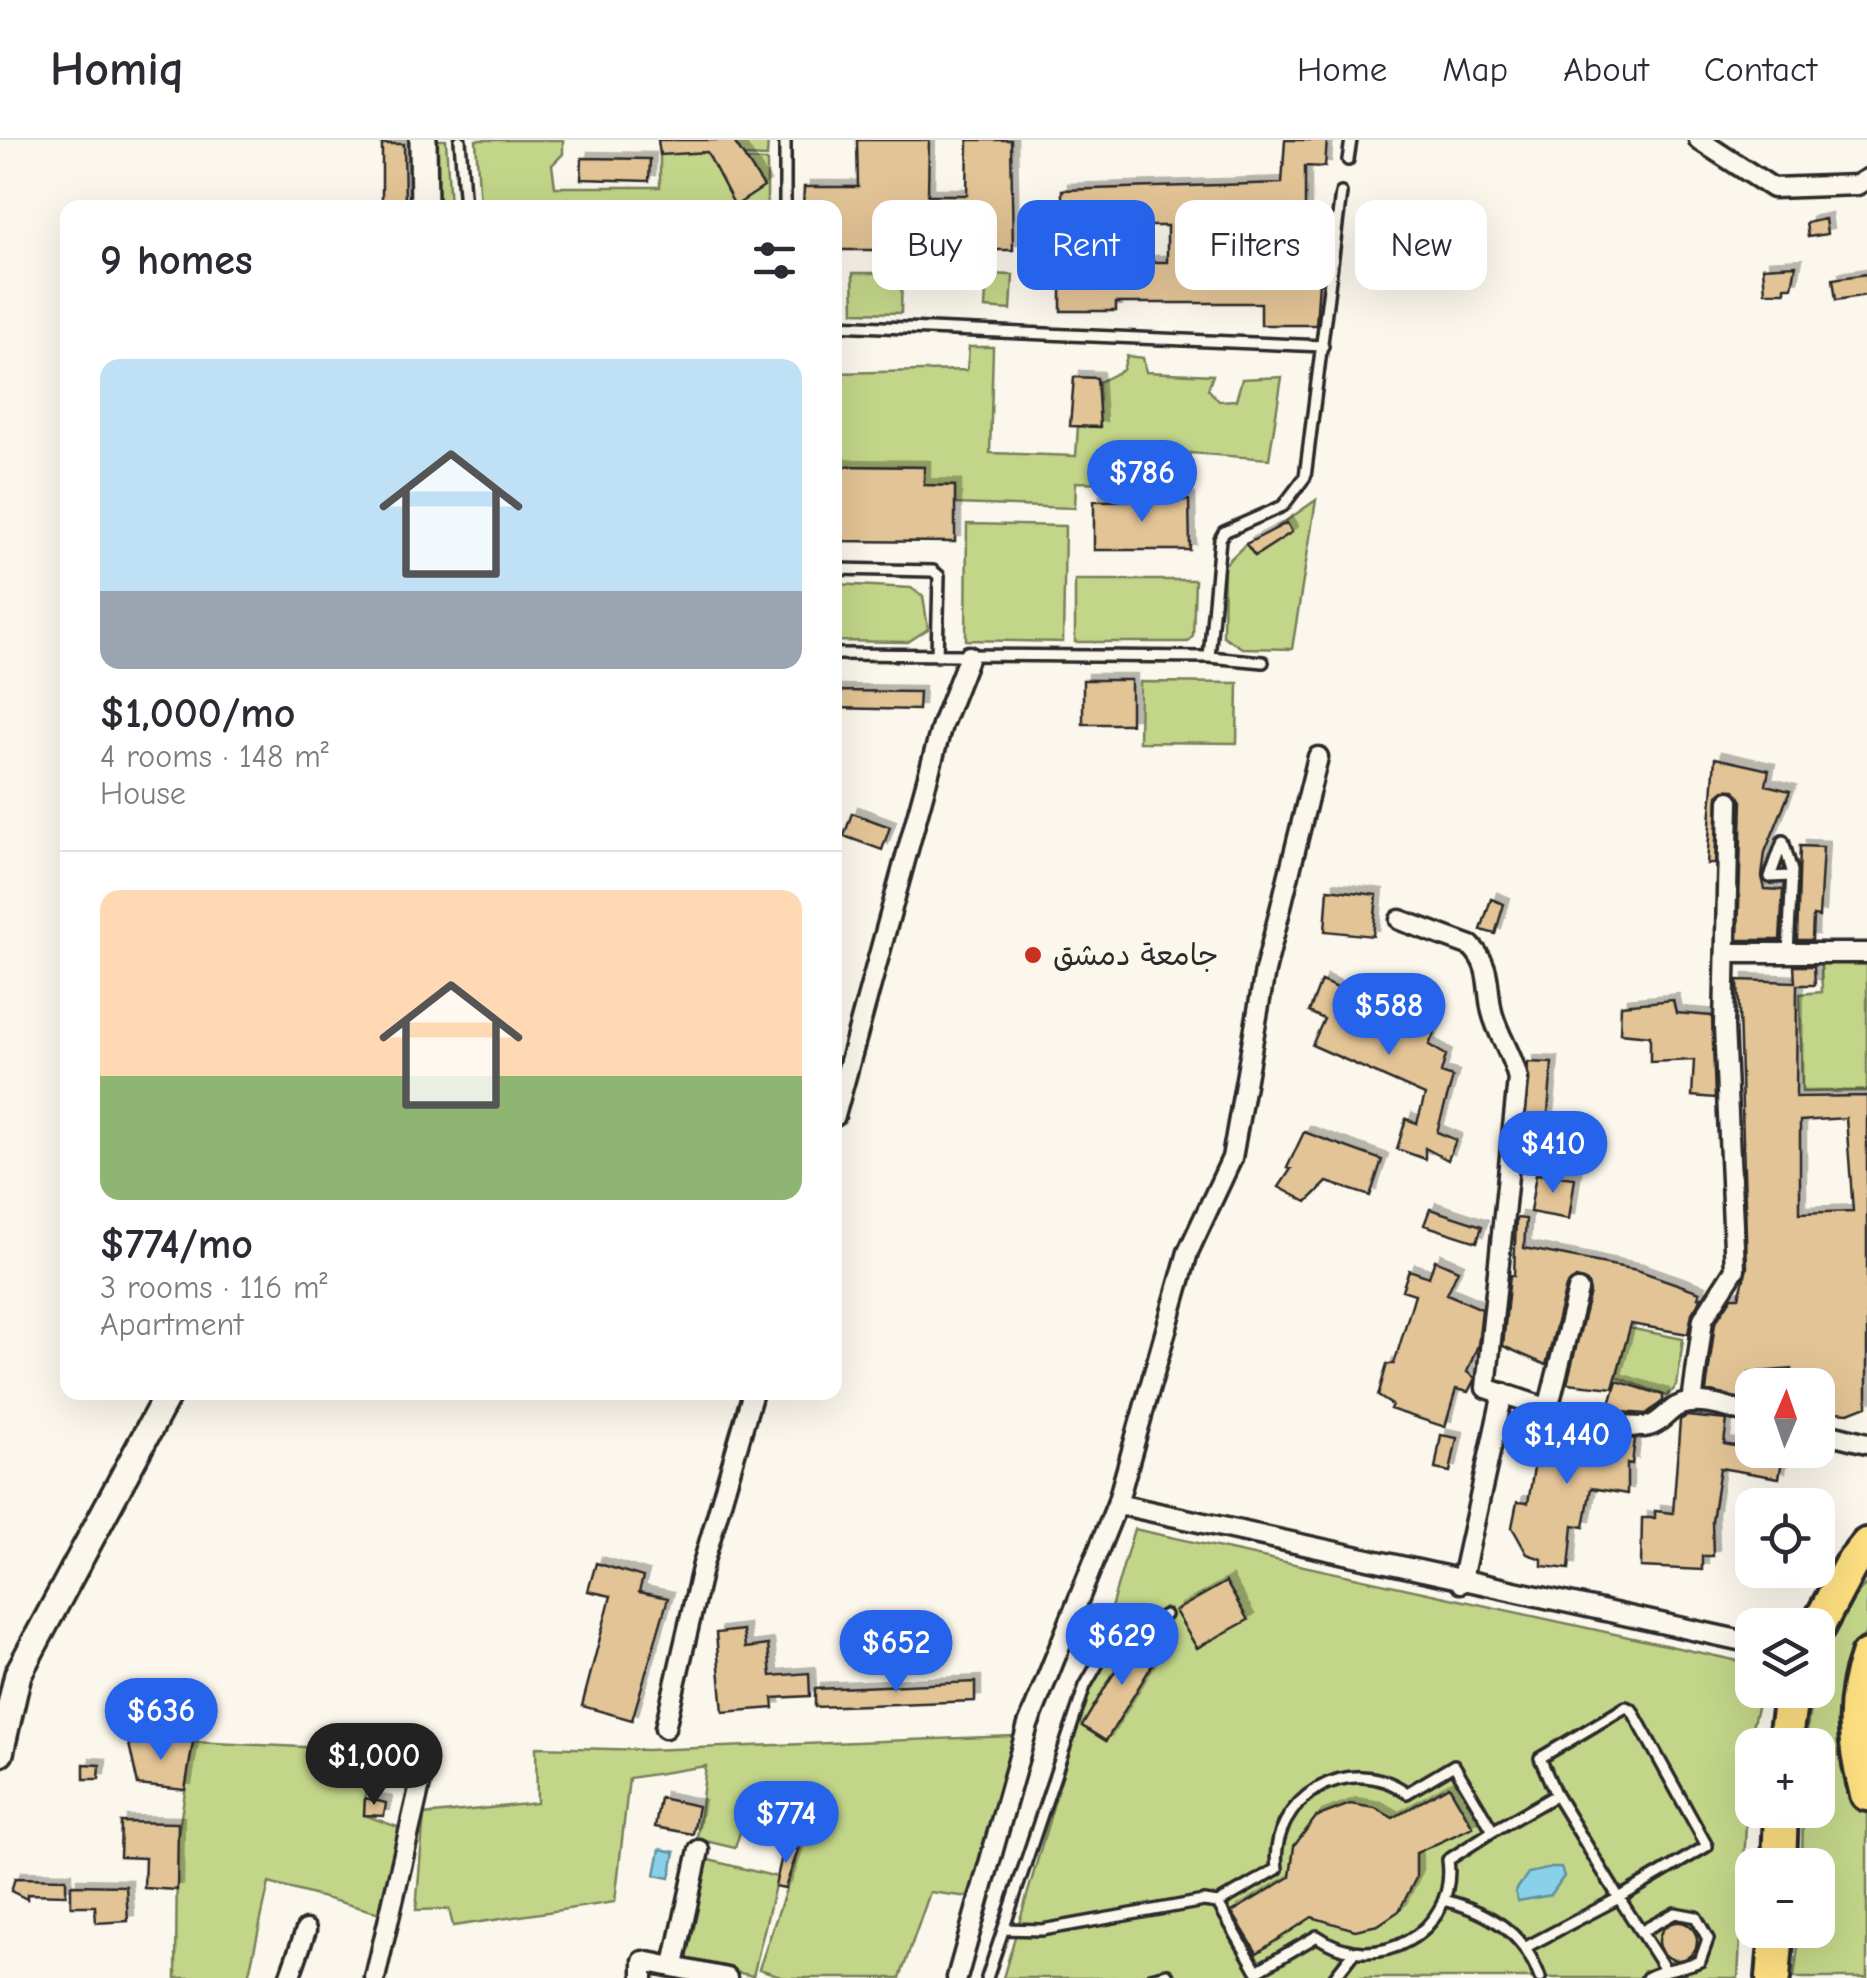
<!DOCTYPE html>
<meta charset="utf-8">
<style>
body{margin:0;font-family:"Comic Neue","Playpen Sans Arabic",sans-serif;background:#f2f2f3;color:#2b2b33;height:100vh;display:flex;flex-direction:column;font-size:38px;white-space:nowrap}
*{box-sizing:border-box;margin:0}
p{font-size:32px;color:#7c7c81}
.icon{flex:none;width:55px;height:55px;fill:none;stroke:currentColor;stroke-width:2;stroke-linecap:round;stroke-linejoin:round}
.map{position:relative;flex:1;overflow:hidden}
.sheet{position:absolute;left:60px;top:60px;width:782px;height:1200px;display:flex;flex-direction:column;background:#fff;border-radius:20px;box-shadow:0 10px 40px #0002}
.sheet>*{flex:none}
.guide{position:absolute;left:872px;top:60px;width:842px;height:90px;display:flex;gap:20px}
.needle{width:65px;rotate:2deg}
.fabs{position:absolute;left:1735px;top:1228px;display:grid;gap:20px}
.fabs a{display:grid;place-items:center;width:100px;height:100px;border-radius:20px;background:#fff;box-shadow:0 10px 40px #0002;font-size:50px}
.price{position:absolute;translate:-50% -85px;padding:0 22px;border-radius:35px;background:#2563eb;color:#fff;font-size:32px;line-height:65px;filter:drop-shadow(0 2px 5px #0008)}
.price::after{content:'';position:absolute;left:50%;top:60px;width:30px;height:22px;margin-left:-15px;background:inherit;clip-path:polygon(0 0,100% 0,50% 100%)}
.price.current{background:#222;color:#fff}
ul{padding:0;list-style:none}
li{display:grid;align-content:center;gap:20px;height:530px;padding:0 40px}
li+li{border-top:2px solid #e1e1e2}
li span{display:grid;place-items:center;height:310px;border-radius:20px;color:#555}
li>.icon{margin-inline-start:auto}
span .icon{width:180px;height:180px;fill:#fffc;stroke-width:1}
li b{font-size:42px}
h2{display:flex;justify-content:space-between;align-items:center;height:120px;padding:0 40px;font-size:42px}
.chip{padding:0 35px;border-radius:20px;background:#fff;box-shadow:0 10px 40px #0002;font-size:35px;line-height:90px}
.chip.current{background:#2563eb;color:#fff}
header{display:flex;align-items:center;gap:60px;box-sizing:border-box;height:140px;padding:0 50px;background:#fff;border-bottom:2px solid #e1e1e2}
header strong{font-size:48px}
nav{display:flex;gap:55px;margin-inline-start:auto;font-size:35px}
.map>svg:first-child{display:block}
.green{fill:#c3d589;stroke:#77805a;stroke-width:2.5}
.water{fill:#88d1e9;stroke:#638f9d;stroke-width:2.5}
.building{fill:#e3c496;stroke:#2b2b2b;stroke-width:2.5;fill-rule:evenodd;filter:url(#shadow)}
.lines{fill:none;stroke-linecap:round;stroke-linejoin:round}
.lane-casing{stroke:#2b2b2b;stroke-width:16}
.street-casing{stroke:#2b2b2b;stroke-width:25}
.secondary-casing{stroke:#2b2b2b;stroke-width:32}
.highway-casing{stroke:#2b2b2b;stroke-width:40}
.lane{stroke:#fbf7ec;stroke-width:9}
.street{stroke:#fbf7ec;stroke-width:18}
.secondary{stroke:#fbf7ec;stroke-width:25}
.highway{stroke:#fddf80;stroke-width:32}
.poi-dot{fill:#c8321e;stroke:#fbf7ec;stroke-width:4}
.labels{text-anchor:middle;stroke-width:8;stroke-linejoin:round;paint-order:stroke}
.poi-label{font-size:30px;fill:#2b2b2b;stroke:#fbf7ec;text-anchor:start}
</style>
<header>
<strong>Homiq</strong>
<nav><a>Home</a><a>Map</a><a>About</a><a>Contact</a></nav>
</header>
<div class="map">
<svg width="1867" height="1838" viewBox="0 0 1867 1838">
<defs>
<filter id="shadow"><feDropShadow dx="6" dy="-6" stdDeviation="0" flood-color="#0004"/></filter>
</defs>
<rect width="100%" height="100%" fill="#fbf7ec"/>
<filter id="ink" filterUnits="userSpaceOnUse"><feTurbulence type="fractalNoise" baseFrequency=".01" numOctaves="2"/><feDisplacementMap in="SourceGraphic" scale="20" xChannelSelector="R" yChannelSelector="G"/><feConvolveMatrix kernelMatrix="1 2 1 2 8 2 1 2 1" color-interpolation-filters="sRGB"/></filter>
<g filter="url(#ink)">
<path class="green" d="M432,0H446L450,67H434Z
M476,0H563V14L552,25L555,47H660V15L705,9L735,65L746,20L767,21V67H480Z
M733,0H768L767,17L743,16Z
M853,133H902L901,173L854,172Z
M987,134L1013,135L1011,170L985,168Z
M969,207H993L990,313L1076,316L1078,286L1099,287V242L1123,230L1127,216L1143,218L1146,232L1213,235L1208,249L1219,261L1236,260L1242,239L1282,237L1269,319L1190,313L1181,345L1076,342L1075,368L955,364V346L924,345L923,327L835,326V233L967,230Z
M1316,360L1292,509L1242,508L1223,496L1224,425L1246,404L1255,416L1279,400L1273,390Z
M967,384L1065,386L1063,502L966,500Z
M1075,440H1195L1193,496L1188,502H1075Z
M835,444L911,448L923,456L928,489L908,502L835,501Z
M1140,542L1238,543L1237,603L1139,602Z
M1867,821V951L1802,952L1800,854L1822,852L1821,822Z
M1629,1188L1683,1199L1677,1246L1667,1256L1617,1237Z
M1134,1389L1752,1524V1550H1762L1751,1590L1738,1838H1003Z
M1867,1443V1491L1856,1507L1847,1638L1867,1675V1838H1794L1800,1790H1818V1725H1802L1803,1670H1818V1605H1806C1808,1558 1829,1477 1867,1443Z
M1014,1596L969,1757L930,1752L900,1838H787L759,1829L800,1708L786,1701L791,1664L750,1661L735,1708L697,1699L706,1626L629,1638L615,1762L453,1786L449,1769L416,1770L424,1675L537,1663L536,1607L647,1610Z
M193,1602L368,1610L364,1675L406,1690L380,1773L269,1743L248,1838H176L177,1702Z
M705,1719L777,1737L753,1836L680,1819Z"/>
<path class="water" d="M660,1709L675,1712L670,1738L655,1735Z
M1552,1728H1561L1564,1736L1551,1755L1518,1761L1515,1752L1528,1733Z"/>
<path class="building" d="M658,0H733L764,47L735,66L707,12L660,15Z
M857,0H929L928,55H967L968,0H1011L1013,110H835V68H803L804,47H858Z
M1285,0H1327L1325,27L1305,26V98H1322L1316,185H1261V163H1116V171H1061V138H1047V93H1062V50L1282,43ZM1214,83L1253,85L1252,116L1213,115ZM1132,86H1167V122H1132Z
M382,4H404L405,68H382Z
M582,18L650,19L649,41L581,39Z
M1825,79L1827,94L1808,97L1806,83Z
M1796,125L1792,147H1785V152H1765L1763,127Z
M1867,134V155L1836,160L1833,139Z
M1074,237L1097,238L1100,287L1070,286Z
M835,326L924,327V345L955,346V402L835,401Z
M1189,360L1190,410H1094V361Z
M1287,383L1292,392L1255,416L1246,404Z
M1083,540H1131V584H1083Z
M835,551L919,552L918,570L835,568Z
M1715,618L1769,630L1766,645L1790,651L1765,712L1762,737L1765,749L1783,750L1780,800H1738L1742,661L1735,650H1724L1718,655L1715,724H1707Z
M852,673L890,687L882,710L844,696Z
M1800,706L1823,707L1819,777L1813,776L1812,800H1797Z
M1328,749L1377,755L1373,796L1325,791Z
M1491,759L1504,764L1495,794L1481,790Z
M1794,826H1814L1815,845H1797L1796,957L1867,956V1266L1849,1273L1818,1271V1245H1792V1229L1749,1233L1746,1260L1706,1251L1715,1183L1732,1157H1739L1747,1128L1738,840L1795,842ZM1846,978L1853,1071L1800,1073V981Z
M1321,841L1436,889L1429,905L1446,915L1441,933L1453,937L1437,992L1456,1000L1448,1020L1425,1008V1019L1397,1009L1406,979L1417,983L1425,955L1312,905L1324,879L1309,872Z
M1673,860L1676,873L1712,876L1715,958L1692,956L1694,920L1650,922V896L1620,893L1621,865Z
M1528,922L1552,923L1547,985L1539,984L1538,992L1525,989Z
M1304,992L1382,1020L1370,1056L1327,1042L1307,1062L1279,1047L1291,1029L1287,1028Z
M1536,1034L1575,1038L1569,1079L1530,1072Z
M1430,1069L1482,1086L1477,1102L1424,1085Z
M1516,1078L1526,1079L1524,1108L1637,1130L1700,1152L1698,1157H1702L1692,1173L1688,1194L1631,1184L1613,1248L1567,1243L1590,1152L1587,1142L1576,1138L1566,1147L1546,1225L1503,1206L1510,1135L1514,1136Z
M1435,1120L1458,1130L1447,1154L1482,1169L1478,1205L1467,1232L1475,1238L1468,1252L1456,1249L1445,1287L1390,1269L1392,1265L1378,1256L1387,1224H1394L1415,1154L1402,1150L1409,1130L1429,1137Z
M1617,1241L1663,1255V1261L1646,1274L1608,1271Z
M1687,1276L1727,1280L1724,1304L1783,1315L1779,1338L1720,1328L1712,1381L1713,1416H1702V1430L1641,1427L1642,1378H1655V1371L1673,1373L1680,1280Z
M1553,1283L1635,1299L1632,1324L1627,1323V1354L1591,1348L1584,1387L1573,1385L1569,1429L1542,1426V1419L1527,1414L1512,1387L1517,1362L1528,1363L1536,1316L1519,1313L1523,1292L1551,1298Z
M1441,1295L1457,1298L1450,1332L1435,1329Z
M596,1423L643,1437L639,1452L668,1458L632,1580L582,1566L611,1456L588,1451Z
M1226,1442L1248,1480L1197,1508L1175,1471Z
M743,1490L745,1508L768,1505L771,1536L809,1533L810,1556L773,1558L774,1568L723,1572L716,1493Z
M1143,1498L1162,1509L1106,1601L1082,1586L1130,1506Z
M975,1542V1561L815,1567V1549Z
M128,1599L193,1602L185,1650L138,1645Z
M84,1624L100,1625L99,1639H84Z
M1449,1646L1473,1687L1416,1713V1738L1399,1771L1378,1785L1355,1790L1312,1777L1257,1813L1232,1772L1290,1737L1294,1706L1316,1677L1350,1664L1375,1668L1393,1678Z
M365,1658L386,1663L384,1676L364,1675Z
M660,1658L698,1666L693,1694L655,1687Z
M750,1660L795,1667L791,1692L745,1686Z
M121,1682L178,1683L177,1750L144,1748L145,1718L120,1717Z
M785,1703L798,1710L785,1748L775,1746Z
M15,1738L66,1739V1755L27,1754V1759L11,1751Z
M71,1745L126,1746L128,1781L96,1783L95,1766H71Z
M1659 1801a19 19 0 1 1 38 0a19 19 0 1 1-38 0Z"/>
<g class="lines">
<defs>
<path id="lane" d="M460,0L465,68
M785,0V68
M1348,20L1351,0
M835,185L1323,206
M835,429L933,431L939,436L937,516
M835,514L1209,517L1220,399L1224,392L1283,366L1305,337L1341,53
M1209,517L1263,522
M1788,813L1792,731L1783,701L1770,737L1791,736
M1626,1567L1632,1570L1707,1706L1619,1758L1556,1655L1540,1618Z
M1454,1625L1493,1691L1448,1720C1458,1792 1375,1838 1317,1796L1257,1831L1218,1763L1277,1729C1268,1659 1350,1610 1407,1653Z
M1493,1691L1556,1655
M1444,1760C1489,1772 1524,1792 1540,1838
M1004,1789L1042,1790L1204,1761L1218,1763
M1642,1791L1675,1773L1696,1777L1708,1799L1700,1821C1681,1829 1664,1828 1647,1838
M1526,1807L1619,1758L1664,1828
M987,1838L1085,1546L1105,1511L1165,1475
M1151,1838L1167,1834L1169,1838
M1334,1838L1354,1812"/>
<path id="street" d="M1699,0L1773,48L1857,45L1867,39
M1400,780L1471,806C1492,827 1486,846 1492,872C1498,896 1513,915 1518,939L1486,1248C1537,1264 1589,1287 1644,1287C1658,1286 1665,1274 1676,1267C1697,1256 1732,1269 1752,1275
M1727,813H1867
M835,976L942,585L969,516
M1692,1263L1703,1179L1735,1129L1724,886L1729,661
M1548,1269L1578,1150
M1818,1291L1867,1303
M1117,1364L1752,1503
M1461,1443L1503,1253
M665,1588L703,1424L753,1252
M674,1825L699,1710
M289,1838L306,1790
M375,1838L422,1636
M643,1838V1821L727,1838
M957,1838L1028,1585L1117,1364L1188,1112L1232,1018L1265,831L1318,617"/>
<path id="secondary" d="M423,0L424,68
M0,1613L18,1534L169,1252"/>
<path id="highway" d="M1818,1486L1850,1426L1867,1405
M1867,1516C1850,1563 1854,1607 1867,1654
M1784,1605L1792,1550
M1779,1725L1781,1670
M1773,1838L1777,1790"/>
</defs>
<use href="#lane" class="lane-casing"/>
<use href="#street" class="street-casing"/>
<use href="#secondary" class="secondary-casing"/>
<use href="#highway" class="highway-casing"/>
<use href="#lane" class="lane"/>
<use href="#street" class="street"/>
<use href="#secondary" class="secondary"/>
<use href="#highway" class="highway"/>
</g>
</g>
<circle class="poi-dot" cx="1033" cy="815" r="10"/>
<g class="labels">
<g class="poi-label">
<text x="1053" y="825">جامعة دمشق</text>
</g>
</g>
</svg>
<div class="fabs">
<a><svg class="needle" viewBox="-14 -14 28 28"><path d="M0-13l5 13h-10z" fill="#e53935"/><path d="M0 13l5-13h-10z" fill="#7c7c81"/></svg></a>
<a><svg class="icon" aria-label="locate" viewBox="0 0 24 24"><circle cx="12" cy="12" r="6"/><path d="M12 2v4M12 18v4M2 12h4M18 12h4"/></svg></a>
<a><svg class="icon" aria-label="layers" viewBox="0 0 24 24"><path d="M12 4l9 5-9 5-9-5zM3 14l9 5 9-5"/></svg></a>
<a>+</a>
<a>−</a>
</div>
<b class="price" style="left:1142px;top:385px">$786</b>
<b class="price" style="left:1389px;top:918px">$588</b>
<b class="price" style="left:1553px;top:1056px">$410</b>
<b class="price" style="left:1567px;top:1347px">$1,440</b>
<b class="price" style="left:1122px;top:1548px">$629</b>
<b class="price" style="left:896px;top:1555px">$652</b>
<b class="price" style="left:161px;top:1623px">$636</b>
<b class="price current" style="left:374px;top:1668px">$1,000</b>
<b class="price" style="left:786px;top:1726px">$774</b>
<div class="guide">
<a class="chip">Buy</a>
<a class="chip current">Rent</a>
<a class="chip">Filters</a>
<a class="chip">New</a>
</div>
<section class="sheet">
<h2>9 homes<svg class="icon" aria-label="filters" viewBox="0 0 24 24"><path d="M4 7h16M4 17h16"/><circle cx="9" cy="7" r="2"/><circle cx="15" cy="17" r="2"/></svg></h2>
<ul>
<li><span style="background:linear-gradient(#bfe0f5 75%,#9aa5b1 0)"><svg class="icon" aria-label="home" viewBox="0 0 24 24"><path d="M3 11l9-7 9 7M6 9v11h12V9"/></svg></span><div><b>$1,000/mo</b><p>4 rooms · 148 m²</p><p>House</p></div></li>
<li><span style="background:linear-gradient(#ffd9b3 60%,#8fb573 0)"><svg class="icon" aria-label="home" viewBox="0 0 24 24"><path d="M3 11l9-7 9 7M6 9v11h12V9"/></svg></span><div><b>$774/mo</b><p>3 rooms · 116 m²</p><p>Apartment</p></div></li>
</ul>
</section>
</div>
